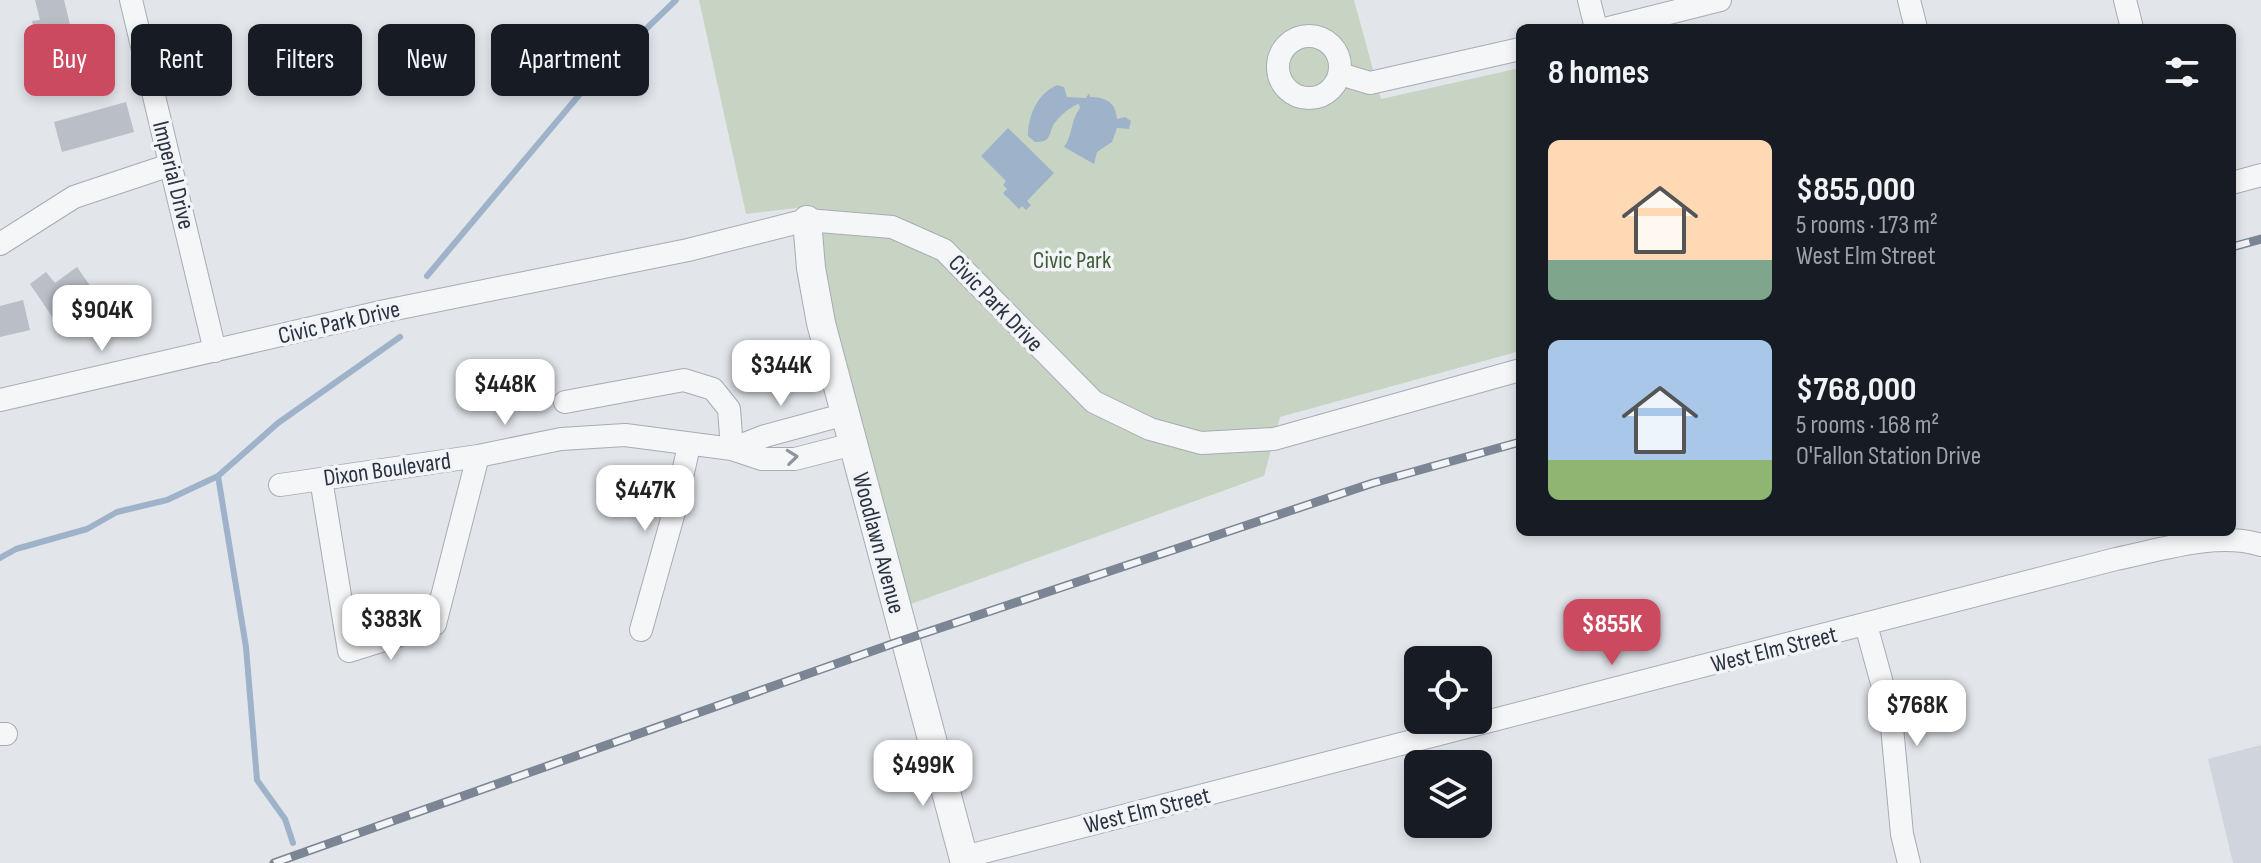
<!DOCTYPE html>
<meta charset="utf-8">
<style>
body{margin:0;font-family:"Sofia Sans Condensed",sans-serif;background:#20242c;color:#f1f3f6;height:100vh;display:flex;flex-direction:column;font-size:30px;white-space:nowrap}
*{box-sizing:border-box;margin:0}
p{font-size:26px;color:#9ea1a6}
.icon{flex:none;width:44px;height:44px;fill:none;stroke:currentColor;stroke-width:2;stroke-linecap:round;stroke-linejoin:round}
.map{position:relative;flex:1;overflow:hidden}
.panel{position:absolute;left:1516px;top:24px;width:720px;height:512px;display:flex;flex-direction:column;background:#171b24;border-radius:12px;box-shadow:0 4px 12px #0003}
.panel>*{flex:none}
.guide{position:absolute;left:24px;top:24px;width:760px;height:72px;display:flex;gap:16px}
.fabs{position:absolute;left:1404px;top:646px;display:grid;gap:16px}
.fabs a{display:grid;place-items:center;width:88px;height:88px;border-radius:12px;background:#171b24;box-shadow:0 4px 12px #0003;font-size:40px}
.price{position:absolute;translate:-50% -68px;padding:0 18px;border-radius:16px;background:#fff;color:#222;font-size:26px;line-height:52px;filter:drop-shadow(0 2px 4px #0008)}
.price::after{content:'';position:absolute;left:50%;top:48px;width:24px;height:18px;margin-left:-12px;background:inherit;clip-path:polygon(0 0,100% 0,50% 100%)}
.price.current{background:#cc4a5f;color:#fff}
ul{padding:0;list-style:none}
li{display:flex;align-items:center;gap:24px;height:200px;padding:0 32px}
li span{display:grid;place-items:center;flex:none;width:224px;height:160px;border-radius:12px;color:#555}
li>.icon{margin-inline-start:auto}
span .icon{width:96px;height:96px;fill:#fffc;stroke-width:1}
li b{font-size:34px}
h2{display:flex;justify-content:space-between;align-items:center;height:96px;padding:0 32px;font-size:34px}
.chip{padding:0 28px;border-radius:12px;background:#171b24;box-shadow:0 4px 12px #0003;font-size:28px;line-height:72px}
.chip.current{background:#cc4a5f;color:#fff}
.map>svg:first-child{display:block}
.built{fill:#d0d4dc}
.green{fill:#c8d4c3}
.water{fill:#9eb3c9}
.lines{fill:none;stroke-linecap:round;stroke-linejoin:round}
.stream{stroke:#9eb3c9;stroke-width:6}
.building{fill:#b9bec7}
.minor-casing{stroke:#a7acb4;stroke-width:24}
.tertiary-casing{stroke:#a7acb4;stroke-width:30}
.minor{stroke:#f5f6f8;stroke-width:22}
.tertiary{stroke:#f5f6f8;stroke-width:28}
.rail-casing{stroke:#7b8594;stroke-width:9}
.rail{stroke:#f2f4f7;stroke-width:6;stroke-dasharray:18;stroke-linecap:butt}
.oneway{stroke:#90949d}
.labels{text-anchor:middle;stroke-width:7;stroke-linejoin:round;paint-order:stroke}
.street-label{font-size:24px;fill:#2a3342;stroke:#f2f4f7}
.park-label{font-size:24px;fill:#3f5d38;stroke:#f2f4f7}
</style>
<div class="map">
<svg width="2261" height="863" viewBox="0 0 2261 863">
<rect width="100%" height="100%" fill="#e2e5ea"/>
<path class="built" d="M2261,745V863H2233L2208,759Z"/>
<path class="green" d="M699,0H1354L1381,99L1520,68V351L1280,417L1264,476L897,609L805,207L746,214Z"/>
<path class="water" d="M1057,85L1064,87L1067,97L1086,98L1089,93L1090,97C1105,97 1116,102 1117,119L1125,117L1131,121L1129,129L1117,128L1112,142L1097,152L1094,164L1064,147C1073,135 1070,121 1080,108L1079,104C1072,105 1056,119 1053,126C1048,137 1050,142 1035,142L1028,136C1028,115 1038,93 1057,85Z
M1008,128L1054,173L1027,201L1031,205L1026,210L1022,206L1019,209L1003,193L1007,189L1003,185L1006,181L981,156Z"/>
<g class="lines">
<path class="stream" d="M427,276L585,88L676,0
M218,476L246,647L257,780L285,819L293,843
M0,558L16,549L87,529L117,512L167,500L218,476L278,423L400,337"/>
</g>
<path class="building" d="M35,0H64L74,41L100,35L106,58L45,72L32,21L40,20Z
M126,102L134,132L62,152L54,122Z
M77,267L93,290L53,318L30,284L46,272L55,283Z
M23,300L30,330L0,337V306Z"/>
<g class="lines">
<defs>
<path id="minor" d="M131,0L215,351
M1589,0L1596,28
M1909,0L1916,28
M2125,0L2132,28
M1609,28L1720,0
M1278 67a31 31 0 1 1 62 0a31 31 0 1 1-62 0Z
M1340,74L1370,83L1520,49
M2232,183L2261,175
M0,244L74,197L170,165
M0,400L385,311L688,250L807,220L892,227L944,250L1094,402L1150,429L1201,443L1274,439L1520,370
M565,402L684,380L713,389L729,409L732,449
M732,449L765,436L846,414
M321,479L349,651L435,624L478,456
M280,485L478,456L561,439L625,435L732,449L762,459H795L853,444
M1866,625L1891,716L1902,834L1909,863
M641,630L674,512L689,446
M0,734H6
M964,857L2116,559C2161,550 2216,531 2261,545"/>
<path id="tertiary" d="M807,220L811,268L821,323L965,863"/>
</defs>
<use href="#minor" class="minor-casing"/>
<use href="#tertiary" class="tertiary-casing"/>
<use href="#minor" class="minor"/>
<use href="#tertiary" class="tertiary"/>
<defs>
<path id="rail" d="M2232,247L2261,239
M274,863L892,644L1373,483L1520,442"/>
</defs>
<use href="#rail" class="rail-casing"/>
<use href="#rail" class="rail"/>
</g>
<defs><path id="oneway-chevron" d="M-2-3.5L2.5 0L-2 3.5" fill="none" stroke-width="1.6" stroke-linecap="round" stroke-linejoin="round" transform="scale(2)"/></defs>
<use class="oneway" href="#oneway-chevron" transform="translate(792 457) rotate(-6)"/>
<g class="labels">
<g class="street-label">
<text transform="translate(174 175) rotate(76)" y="8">Imperial Drive</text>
<text transform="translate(996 303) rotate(46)" y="8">Civic Park Drive</text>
<text transform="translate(339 322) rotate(-13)" y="8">Civic Park Drive</text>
<text transform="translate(387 469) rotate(-8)" y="8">Dixon Boulevard</text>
<text transform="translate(879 543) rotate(75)" y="8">Woodlawn Avenue</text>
<text transform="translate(1774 649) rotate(-14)" y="8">West Elm Street</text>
<text transform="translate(1147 810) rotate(-14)" y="8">West Elm Street</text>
</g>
<g class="park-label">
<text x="1072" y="268">Civic Park</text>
</g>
</g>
</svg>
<div class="fabs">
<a><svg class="icon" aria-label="locate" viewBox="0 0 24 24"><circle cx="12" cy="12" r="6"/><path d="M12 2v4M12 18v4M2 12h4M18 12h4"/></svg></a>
<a><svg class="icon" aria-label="layers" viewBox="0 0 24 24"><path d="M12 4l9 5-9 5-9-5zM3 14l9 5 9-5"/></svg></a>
</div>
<b class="price" style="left:102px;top:353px">$904K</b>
<b class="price" style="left:781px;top:408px">$344K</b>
<b class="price" style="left:505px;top:427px">$448K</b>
<b class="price" style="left:645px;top:533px">$447K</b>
<b class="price" style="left:391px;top:662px">$383K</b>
<b class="price current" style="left:1612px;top:667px">$855K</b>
<b class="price" style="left:1917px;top:748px">$768K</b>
<b class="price" style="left:923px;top:808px">$499K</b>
<div class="guide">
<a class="chip current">Buy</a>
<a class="chip">Rent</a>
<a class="chip">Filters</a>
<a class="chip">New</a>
<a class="chip">Apartment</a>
</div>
<section class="panel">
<h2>8 homes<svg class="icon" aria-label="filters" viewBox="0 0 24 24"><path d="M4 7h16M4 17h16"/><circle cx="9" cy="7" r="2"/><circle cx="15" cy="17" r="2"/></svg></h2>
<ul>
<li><span style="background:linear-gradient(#ffd9b3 75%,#7fa58c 0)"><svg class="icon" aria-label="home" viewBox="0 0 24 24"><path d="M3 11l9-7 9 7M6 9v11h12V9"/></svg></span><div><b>$855,000</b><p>5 rooms · 173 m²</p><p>West Elm Street</p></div></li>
<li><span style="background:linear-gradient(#a9c7e8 75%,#8fb573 0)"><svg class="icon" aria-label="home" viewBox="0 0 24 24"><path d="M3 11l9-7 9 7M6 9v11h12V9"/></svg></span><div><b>$768,000</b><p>5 rooms · 168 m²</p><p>O'Fallon Station Drive</p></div></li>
</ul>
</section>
</div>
